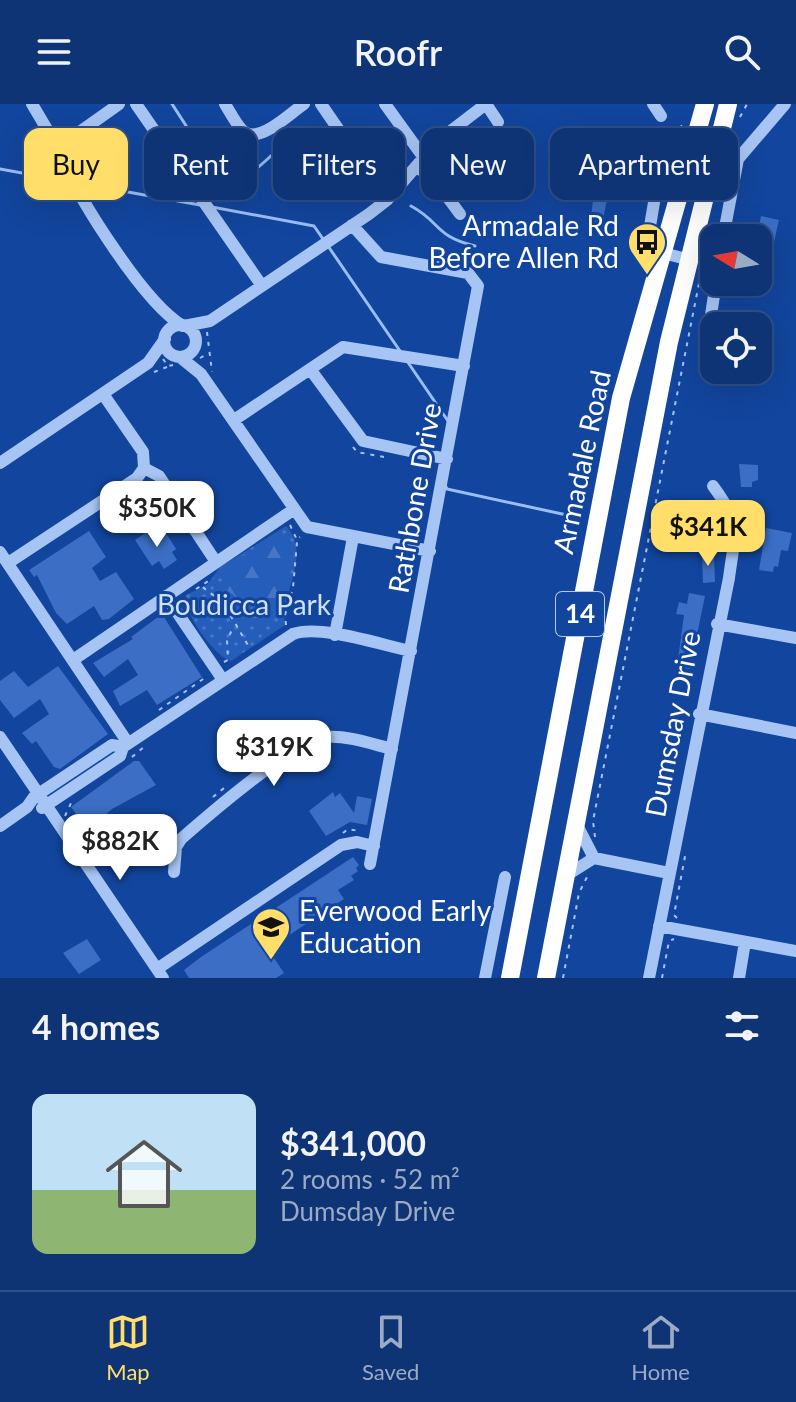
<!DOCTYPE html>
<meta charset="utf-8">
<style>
body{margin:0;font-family:Lato,sans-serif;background:#1c3f7e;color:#f1f3f6;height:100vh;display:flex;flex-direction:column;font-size:30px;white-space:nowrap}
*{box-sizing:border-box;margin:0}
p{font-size:26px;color:#9baac5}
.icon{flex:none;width:44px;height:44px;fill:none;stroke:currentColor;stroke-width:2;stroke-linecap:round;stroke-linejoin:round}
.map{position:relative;height:874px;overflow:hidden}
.side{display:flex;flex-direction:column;background:#0e3476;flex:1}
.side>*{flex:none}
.guide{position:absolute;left:24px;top:24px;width:748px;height:72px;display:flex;gap:16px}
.needle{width:52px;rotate:281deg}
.tools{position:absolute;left:700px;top:120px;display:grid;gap:16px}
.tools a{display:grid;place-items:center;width:72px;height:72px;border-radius:16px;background:#0e3476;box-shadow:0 8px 32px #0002,0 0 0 2px #2e4f88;font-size:40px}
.price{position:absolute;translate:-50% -68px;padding:0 18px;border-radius:16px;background:#fff;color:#222;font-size:26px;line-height:52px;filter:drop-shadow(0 2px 4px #0008)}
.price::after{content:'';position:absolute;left:50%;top:48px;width:24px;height:18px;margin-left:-12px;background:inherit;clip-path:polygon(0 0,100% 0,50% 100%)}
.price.on{background:#ffde6a;color:#111}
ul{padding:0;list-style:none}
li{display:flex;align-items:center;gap:24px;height:200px;padding:0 32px}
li+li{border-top:2px solid #2e4f88}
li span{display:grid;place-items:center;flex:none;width:224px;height:160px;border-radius:16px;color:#555}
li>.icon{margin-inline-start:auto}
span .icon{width:96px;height:96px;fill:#fffc;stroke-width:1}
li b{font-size:34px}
h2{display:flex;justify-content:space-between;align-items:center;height:96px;padding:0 32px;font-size:34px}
.pill{padding:0 28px;border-radius:16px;background:#0e3476;box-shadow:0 8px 32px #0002,0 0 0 2px #2e4f88;font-size:28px;line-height:72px}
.pill.on{background:#ffde6a;color:#111}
header{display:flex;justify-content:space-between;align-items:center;height:104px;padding:0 32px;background:#0e3476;font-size:36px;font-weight:600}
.tabs{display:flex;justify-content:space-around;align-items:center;height:112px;border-top:2px solid #2e4f88;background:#0e3476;font-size:22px;color:#9baac5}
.tabs a{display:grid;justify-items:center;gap:4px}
.tabs .on{color:#ffde6a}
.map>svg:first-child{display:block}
.grass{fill:url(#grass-dots)}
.forest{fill:url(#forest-firs)}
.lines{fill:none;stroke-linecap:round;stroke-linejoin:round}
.stream{stroke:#99bef7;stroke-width:3}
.building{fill:#3b6ec4}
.path{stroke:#a7c5f4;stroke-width:2;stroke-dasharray:4 6;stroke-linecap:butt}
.minor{stroke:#a7c5f4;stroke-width:12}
.highway{stroke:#fff;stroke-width:18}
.labels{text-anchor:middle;stroke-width:6;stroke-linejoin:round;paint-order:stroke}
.shield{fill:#12459d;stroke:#b8c7e2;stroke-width:2}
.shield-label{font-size:26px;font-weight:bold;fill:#fff}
.poi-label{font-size:28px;fill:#fff;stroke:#12459d;text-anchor:end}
.street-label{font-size:28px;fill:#fff;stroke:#12459d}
.park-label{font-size:28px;fill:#d0e1fe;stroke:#12459d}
</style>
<header><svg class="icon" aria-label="menu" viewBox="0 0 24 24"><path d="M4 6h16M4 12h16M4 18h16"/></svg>Roofr<svg class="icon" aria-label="search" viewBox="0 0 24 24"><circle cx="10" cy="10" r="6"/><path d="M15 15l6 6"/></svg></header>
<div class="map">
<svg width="796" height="874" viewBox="0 0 796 874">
<defs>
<pattern id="grass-dots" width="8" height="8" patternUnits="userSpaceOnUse" patternTransform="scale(2)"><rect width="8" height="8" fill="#255dbb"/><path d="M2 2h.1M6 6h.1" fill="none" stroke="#4675c5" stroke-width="1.8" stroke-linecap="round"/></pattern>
<pattern id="forest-firs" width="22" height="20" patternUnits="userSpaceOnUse" patternTransform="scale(2)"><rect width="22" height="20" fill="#255dbb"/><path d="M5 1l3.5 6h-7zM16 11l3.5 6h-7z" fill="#4675c5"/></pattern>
</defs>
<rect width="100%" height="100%" fill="#12459d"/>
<path class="grass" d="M286,422C313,450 279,491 285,521L231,557C215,553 182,508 186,491L207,481L220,463Z"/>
<path class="forest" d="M286,430L295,443L284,502L270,516L249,522L242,517L249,502L225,485L220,467L265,438Z"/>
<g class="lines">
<path class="stream" d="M172,0L218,71C254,91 269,35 303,37C324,38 328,72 345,81C349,83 357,84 362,86
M0,65L66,77
M78,79L200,101
M411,102C441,118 434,132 475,142
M212,103L314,122L323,135
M328,142L400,247
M407,257L448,317
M445,381L447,385L576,413"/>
</g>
<path class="building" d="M598,53L612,56L614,63L601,124L590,122Z
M761,112L779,116L774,138L757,134Z
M739,360L758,361V376L752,378V383H741Z
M766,424L792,429L788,447L781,446L778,463L774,462L773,468L759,466Z
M89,427L106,453L92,464L100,477L116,468L134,495L109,515L102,516L94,502L67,520L56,509L37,471L34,473L29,466Z
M148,427L154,437L166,429L176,445L172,448L177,456L164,465L159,457L152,462L135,436Z
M714,450L715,478L703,479L702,451Z
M689,489L705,492L690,565L677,563L684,511L676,510L679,498L687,500Z
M162,510L202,573L157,601L147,586L120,602L113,587L138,571L128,555L104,573L93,559L133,535L131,533Z
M58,562L108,630L60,665L54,663L36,637L32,640L22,629L49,610L40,595L14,614L0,596V577L14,567L28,583Z
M134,657H139L156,681L112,705L88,726L71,703Z
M333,688L335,693L340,689L354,709L357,692L372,695L367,721L350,718L326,732L309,707Z
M116,725L127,743L132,740L137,746L115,760L99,736Z
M353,753L359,761L356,764L358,767L351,772L354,776L338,786L344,795L268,845L284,869L276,874H189L184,866L201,853Z
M87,835L101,856L79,870L63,849Z"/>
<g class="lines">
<path class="path" d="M740,13L747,0
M671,30L683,21
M207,228L212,268
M200,254L207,250
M163,255L168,262L173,261
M154,268L167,263
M353,343L357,348L384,353
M290,421L297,436L300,433
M203,483C209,490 219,493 223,500C233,515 241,529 250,545
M196,485L213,474
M286,521L285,511L293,484L297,438
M224,558L228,556L227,536L234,522
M159,606L206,573
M312,625L324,622
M132,653L145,642
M213,693L224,684
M65,712L72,697
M343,729L348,725L359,727
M595,733L593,717L703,159
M677,814L674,811L686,747
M563,874L579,789L588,771
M662,874L669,837L674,835"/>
<path class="minor" d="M32,0L51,32
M136,0L262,182
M225,0C230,8 236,20 243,27C259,41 290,9 304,0
M321,0L387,96
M385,0L424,54
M653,0L661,12
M43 45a13 13 0 1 1 26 0a13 13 0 1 1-26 0Z
M67,37L119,0
M664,39L647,140L652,146L690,156
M62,56C82,99 144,199 183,222
M417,62L440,83L460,110
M31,64L45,53
M440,83L455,71
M352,121L381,153L468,169L478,182L370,760
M723,134L738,55L785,0
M164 237a16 16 0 1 1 32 0a16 16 0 1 1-32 0Z
M184,222L210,217L369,110L387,96L439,36L486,0L498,18
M708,231L716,178
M180,253L201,270L307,423L430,447
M310,265L363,337L447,355
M234,316L343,243L464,262
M0,359L148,259L165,235
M144,364L159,372L216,458
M684,419L735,428
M0,448L128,639
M8,459L137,374L144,364L143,348L103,290
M166,492L223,576
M717,520L796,534
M335,531L353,433
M73,556L293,406
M699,610L796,629
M0,633L163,874
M42,704L120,652L123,643
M577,721L594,754
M0,722L27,703L34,693L112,641L123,643L293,530C320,520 381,541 411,547
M174,768L176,743L181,735C205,714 297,634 326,633C346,631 372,640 392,645
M567,771L594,754L669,769
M659,822L796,847
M157,865L341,741L357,738L374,742
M485,874L505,773
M649,874L729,474C735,428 742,421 713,382
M739,874L745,838"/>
<path class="highway" d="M510,874L621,294L705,0
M546,874L669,238L728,0"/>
</g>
<defs>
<symbol id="bus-pin" viewBox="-11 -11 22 30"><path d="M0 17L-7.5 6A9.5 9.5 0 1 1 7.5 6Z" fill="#ffde6a" stroke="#12459d"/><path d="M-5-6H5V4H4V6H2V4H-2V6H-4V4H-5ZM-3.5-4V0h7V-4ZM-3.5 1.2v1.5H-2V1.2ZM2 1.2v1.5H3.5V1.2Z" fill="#111"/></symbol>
<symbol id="school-pin" viewBox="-11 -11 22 30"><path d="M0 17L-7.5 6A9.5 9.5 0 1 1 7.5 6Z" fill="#ffde6a" stroke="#12459d"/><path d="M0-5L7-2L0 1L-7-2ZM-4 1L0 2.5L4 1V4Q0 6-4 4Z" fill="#111"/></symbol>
</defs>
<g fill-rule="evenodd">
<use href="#bus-pin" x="625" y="116" width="44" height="60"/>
<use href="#school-pin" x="249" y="801" width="44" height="60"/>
</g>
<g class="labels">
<rect class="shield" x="556" y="488" width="48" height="44" rx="6"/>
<g class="shield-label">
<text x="580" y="519">14</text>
</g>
<g class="poi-label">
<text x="619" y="132">Armadale Rd<tspan x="619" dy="32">Before Allen Rd</tspan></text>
<text x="299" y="817" text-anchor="start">Everwood Early<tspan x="299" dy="32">Education</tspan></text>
</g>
<g class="street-label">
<text transform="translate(582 358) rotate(-78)" y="10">Armadale Road</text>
<text transform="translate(415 394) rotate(-80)" y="10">Rathbone Drive</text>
<text transform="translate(673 620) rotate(-79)" y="10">Dumsday Drive</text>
</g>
<g class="park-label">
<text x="244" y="511">Boudicca Park</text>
</g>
</g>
</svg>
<div class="tools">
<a><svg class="needle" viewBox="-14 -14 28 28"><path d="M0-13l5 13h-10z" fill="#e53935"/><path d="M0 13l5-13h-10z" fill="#9baac5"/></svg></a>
<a><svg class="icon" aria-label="locate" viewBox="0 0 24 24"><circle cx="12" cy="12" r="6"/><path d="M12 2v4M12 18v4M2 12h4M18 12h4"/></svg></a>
</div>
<b class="price" style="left:157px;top:445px">$350K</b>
<b class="price on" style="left:708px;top:464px">$341K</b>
<b class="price" style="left:274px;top:684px">$319K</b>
<b class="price" style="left:120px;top:778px">$882K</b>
<div class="guide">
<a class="pill on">Buy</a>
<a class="pill">Rent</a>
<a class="pill">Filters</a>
<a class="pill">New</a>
<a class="pill">Apartment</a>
</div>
</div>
<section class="side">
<h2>4 homes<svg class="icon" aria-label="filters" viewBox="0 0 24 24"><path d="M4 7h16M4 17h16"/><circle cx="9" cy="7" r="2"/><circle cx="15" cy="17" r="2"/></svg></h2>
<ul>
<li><span style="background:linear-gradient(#bfe0f5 60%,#8fb573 0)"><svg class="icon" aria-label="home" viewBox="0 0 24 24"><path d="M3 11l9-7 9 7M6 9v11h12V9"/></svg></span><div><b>$341,000</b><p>2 rooms · 52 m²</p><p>Dumsday Drive</p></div></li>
</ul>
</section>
<nav class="tabs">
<a class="on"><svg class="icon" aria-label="map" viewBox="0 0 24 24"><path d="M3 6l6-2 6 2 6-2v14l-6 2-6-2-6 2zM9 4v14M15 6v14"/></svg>Map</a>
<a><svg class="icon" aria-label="saved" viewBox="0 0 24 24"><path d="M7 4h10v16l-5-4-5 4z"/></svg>Saved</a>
<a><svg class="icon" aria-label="home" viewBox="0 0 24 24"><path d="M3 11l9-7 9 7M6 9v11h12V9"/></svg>Home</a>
</nav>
